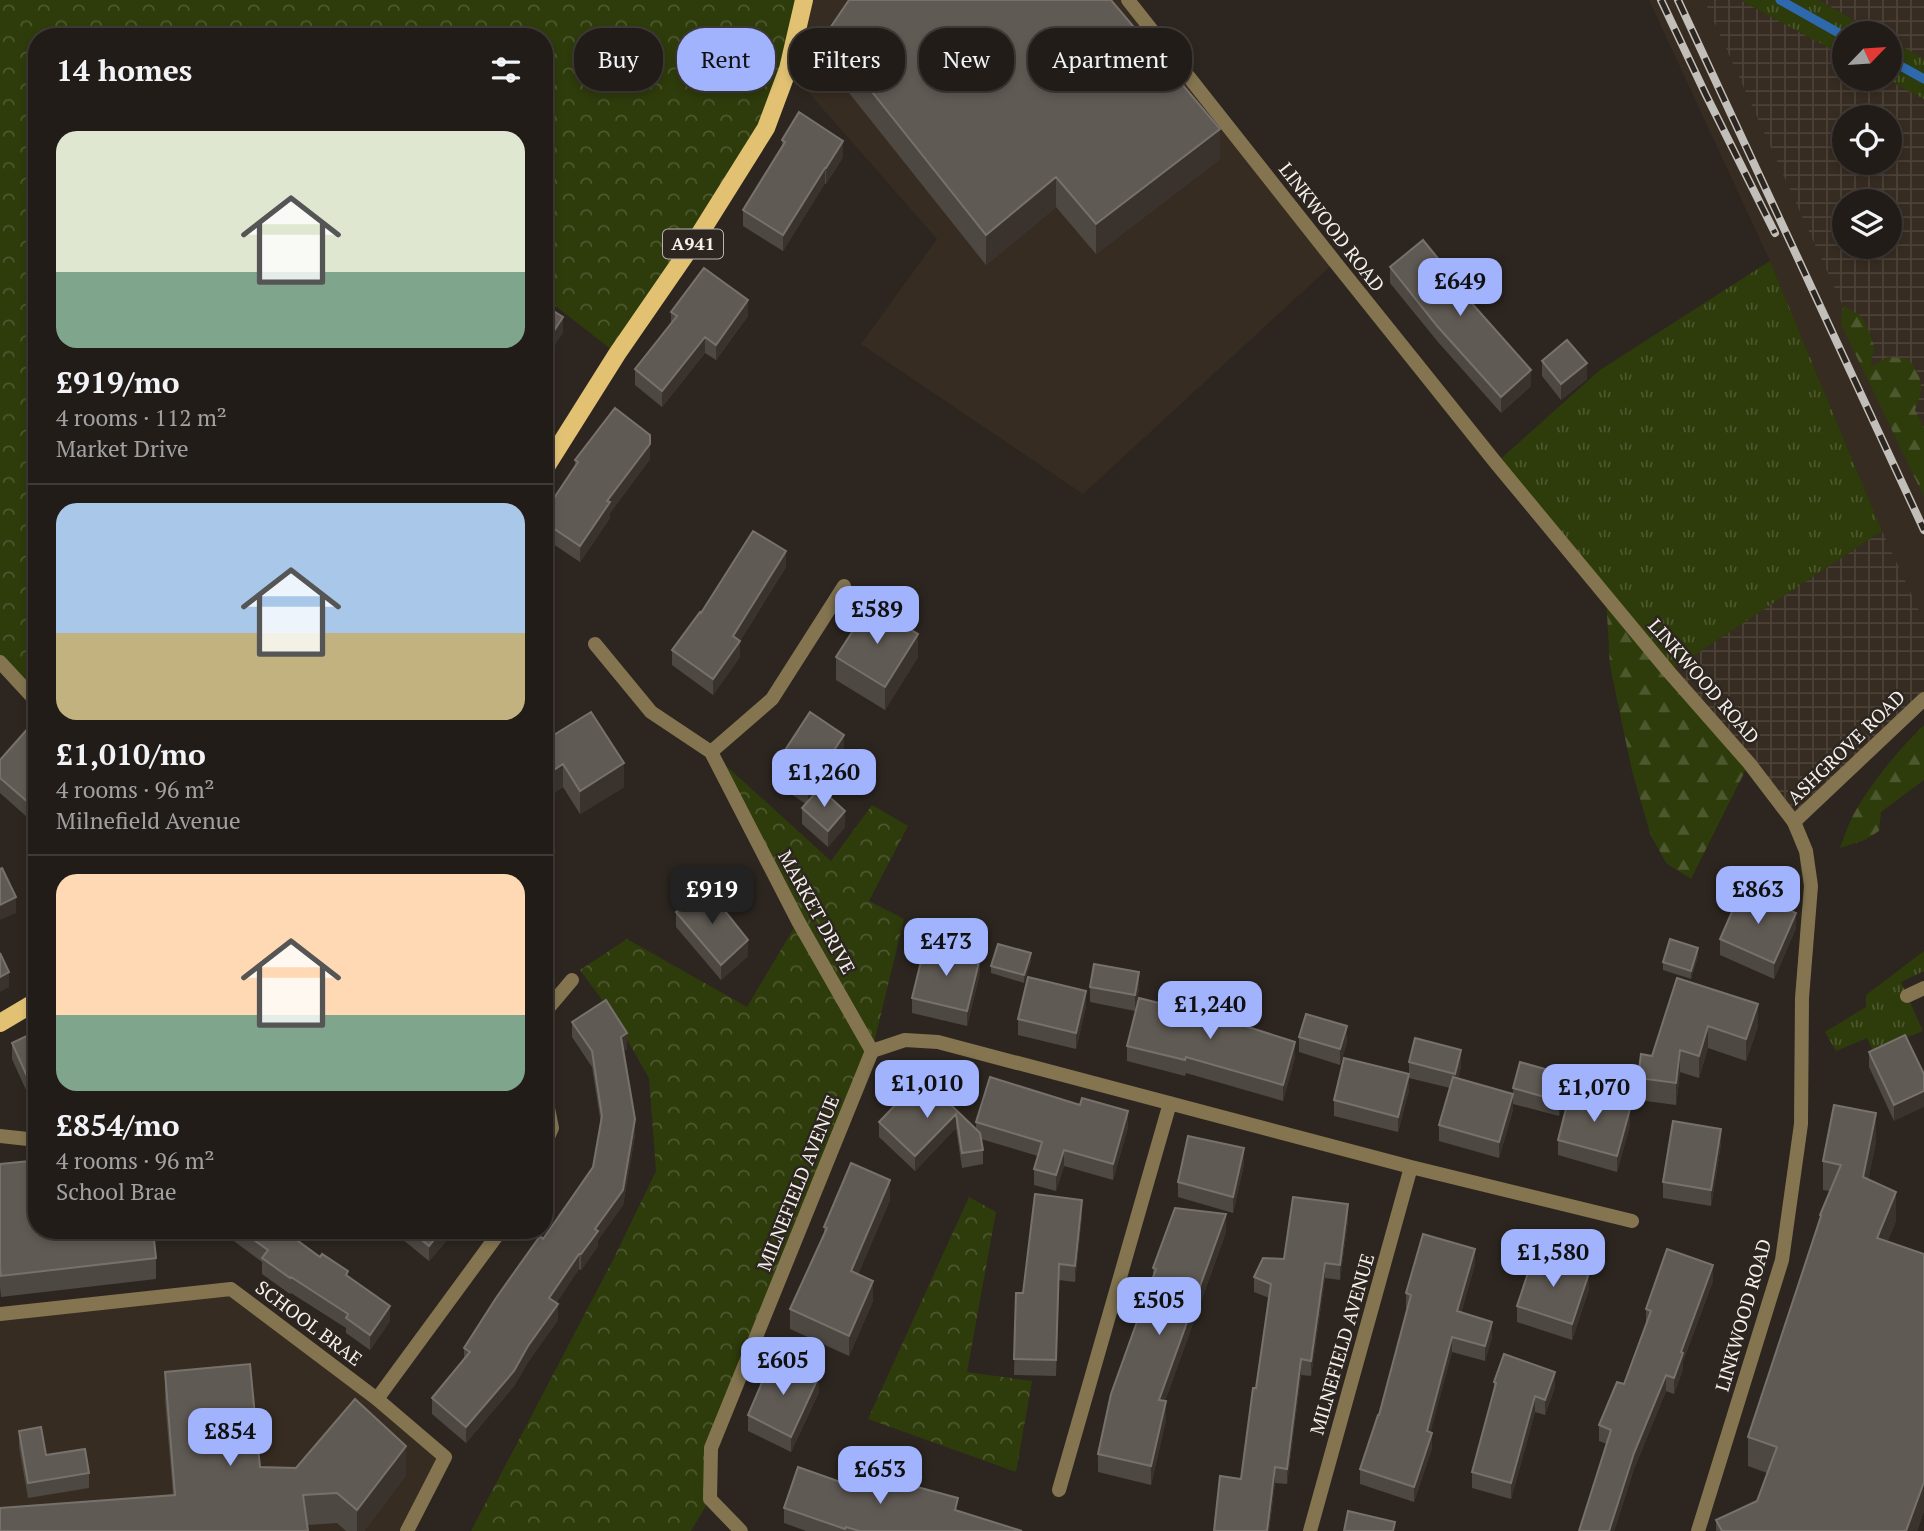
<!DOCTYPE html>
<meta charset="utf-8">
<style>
body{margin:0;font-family:"PT Serif",serif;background:#2e2925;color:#f1f3f6;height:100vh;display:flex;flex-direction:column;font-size:26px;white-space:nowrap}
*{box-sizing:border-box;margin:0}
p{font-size:23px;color:#a2a1a2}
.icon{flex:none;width:38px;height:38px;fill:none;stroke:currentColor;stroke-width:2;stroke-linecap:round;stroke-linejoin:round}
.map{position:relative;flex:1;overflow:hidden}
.side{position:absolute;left:28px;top:28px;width:525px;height:1211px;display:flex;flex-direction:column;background:#221c18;border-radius:28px;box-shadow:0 4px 10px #0003,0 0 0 2px #3f3a37}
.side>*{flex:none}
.hud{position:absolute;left:574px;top:28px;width:665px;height:63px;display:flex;gap:14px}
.needle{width:46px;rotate:65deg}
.tools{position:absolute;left:1832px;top:21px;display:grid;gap:14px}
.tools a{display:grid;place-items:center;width:70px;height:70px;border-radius:50%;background:#221c18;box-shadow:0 4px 10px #0003,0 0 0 2px #3f3a37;font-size:35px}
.price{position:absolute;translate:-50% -60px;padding:0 16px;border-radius:14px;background:#a1b3fd;color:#111;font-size:23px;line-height:46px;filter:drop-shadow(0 2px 4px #0008)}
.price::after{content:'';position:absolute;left:50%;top:42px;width:21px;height:16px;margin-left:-10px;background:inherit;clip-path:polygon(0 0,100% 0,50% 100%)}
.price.current{background:#222;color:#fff}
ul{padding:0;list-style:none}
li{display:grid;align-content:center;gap:14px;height:371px;padding:0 28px}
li+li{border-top:2px solid #3f3a37}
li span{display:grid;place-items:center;height:217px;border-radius:21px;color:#555}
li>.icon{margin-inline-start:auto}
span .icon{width:126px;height:126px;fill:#fffc;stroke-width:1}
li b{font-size:30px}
h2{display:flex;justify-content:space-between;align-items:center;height:84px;padding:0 28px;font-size:30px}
.pill{padding:0 24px;border-radius:28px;background:#221c18;box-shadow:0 4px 10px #0003,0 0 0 2px #3f3a37;font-size:24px;line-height:63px}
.pill.current{background:#a1b3fd;color:#111}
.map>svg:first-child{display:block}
.built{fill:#372c21}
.industrial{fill:url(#industrial-grid);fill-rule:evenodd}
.grass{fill:url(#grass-tufts)}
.forest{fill:url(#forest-firs)}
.park{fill:url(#park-crowns)}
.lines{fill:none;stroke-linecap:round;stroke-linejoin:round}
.stream{stroke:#2f69ad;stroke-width:9}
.minor{stroke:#847550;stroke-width:14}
.tertiary{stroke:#847550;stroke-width:14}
.primary{stroke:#e2c272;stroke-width:18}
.rail-casing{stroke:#c2beb9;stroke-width:8}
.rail{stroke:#2d2620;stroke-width:5;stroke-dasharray:16;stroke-linecap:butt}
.wall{fill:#4e4842}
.shaded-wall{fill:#3a332d}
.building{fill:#605a54;stroke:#77716c;stroke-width:2}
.labels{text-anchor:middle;stroke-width:5;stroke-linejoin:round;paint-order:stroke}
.shield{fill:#2d2620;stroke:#b8b3af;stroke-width:2}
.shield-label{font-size:18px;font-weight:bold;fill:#f4f0ec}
.street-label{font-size:19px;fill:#f4f0ec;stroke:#2d2620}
</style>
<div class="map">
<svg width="1924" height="1531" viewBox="0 0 1924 1531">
<defs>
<pattern id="industrial-grid" width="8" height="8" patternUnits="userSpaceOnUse" patternTransform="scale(1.75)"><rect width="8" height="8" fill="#372c21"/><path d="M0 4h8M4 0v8" fill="none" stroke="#4b4137"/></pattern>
<pattern id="grass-tufts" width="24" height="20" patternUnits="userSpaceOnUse" patternTransform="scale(1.75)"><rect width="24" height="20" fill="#2e3b0b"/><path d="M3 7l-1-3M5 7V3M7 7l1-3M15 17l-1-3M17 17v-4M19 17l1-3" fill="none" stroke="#4d582f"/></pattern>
<pattern id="forest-firs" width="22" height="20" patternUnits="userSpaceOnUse" patternTransform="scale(1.75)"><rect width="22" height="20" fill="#2e3b0b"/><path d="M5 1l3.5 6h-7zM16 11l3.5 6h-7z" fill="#4d582f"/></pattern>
<pattern id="park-crowns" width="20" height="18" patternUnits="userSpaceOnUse" patternTransform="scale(1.75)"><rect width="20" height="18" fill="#2e3b0b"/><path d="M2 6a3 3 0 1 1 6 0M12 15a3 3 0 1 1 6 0" fill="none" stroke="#4d582f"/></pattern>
</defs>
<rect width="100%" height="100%" fill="#2d2620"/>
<path class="built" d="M804,0H1128L1335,262L1083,494L861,344L937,239L788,69Z
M1649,0H1704L1870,366L1924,477V621L1882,531L1770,261Z
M231,1289L445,1457L407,1531H0V1314Z"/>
<path class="industrial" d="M1704,0H1740L1844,56V79H1886L1924,99V477L1870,366ZM1844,117H1890V163H1844ZM1844,201H1890V247H1844Z
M1818,0H1924V59L1890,40V33H1878Z
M1882,531L1924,621V699L1794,822L1669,672Z"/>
<path class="grass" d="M1740,0H1818L1878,33H1844V56Z
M1890,40L1924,59V99L1886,79H1890Z
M1770,261L1882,531L1669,672L1496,463L1600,370Z
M1924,951V971L1901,982L1923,1031L1873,1051L1867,1038L1836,1051L1825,1032L1866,1007V995Z"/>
<path class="forest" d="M1843,305L1861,316L1869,331L1874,347L1871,366L1888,357L1908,359C1924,379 1924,386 1915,410L1924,428V497L1841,324Z
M1606,596L1749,763L1691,879L1667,864L1651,836L1632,771L1610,666Z
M1924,725V780L1881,812L1879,831L1865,840L1840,848C1843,840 1846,831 1850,822C1864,791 1899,749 1924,725Z"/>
<path class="park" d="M0,0H802L766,128L617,354L544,297V37H37V702L0,662Z
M711,752L831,861L872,805L908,826L869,901L904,919L872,1051L711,1447L710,1499L691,1531H471L613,1260L656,1171L649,1078L611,1012L580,970L627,939L747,1007L798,921Z
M969,1197L996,1212L967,1372L1032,1381L1016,1472L868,1419Z"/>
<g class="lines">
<path class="stream" d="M1780,0L1844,36
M1890,60L1924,79"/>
<path class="minor" d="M595,644L651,712L711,752L798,921L872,1051
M0,662L37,702
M711,752L772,699L844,586
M1794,822L1924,699
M1907,996L1924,988
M544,1013L572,980
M544,1088L552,1128L544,1146
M0,1136L37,1140
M0,1314L231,1289L377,1399L445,1457L407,1531
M377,1399L501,1230
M1059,1490L1170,1103
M741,1531L710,1499L711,1448L872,1051L905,1040L938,1042L1411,1167L1632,1221
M1310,1531L1411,1167"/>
<path class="tertiary" d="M1128,0L1335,262L1496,463L1669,672L1749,763L1794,822L1806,851L1811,886L1802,998L1801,1124L1782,1260L1698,1531"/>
<path class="primary" d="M544,470L617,354L699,235L766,128L788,69L804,0
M0,1023L37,1001"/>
<defs>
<path id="rail" d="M1661,0L1706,95L1775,233
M1678,0L1924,530"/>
</defs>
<use href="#rail" class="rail-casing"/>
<use href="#rail" class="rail"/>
</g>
<path class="wall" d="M826,34L1220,159L1096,254L1056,207L986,265L826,64Z
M782,140L843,157L826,184L825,183L783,251L743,226V210L782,148Z
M1390,267L1462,292L1531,386L1501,413L1438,342L1390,283Z
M671,312L748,316L716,360L705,353L662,407L635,385V369L671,324Z
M1542,361L1587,379L1561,400L1542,376Z
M650,459L610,513V518L580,562L544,538V513L575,467V460Z
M786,567L740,641V657L713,695L672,665V650L701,613Z
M836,657H918L885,710L836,680Z
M37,730L36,825L0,793V760Z
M544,741L624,787L580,814L563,787L545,799Z
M844,750L816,793L845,827L828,847L802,824V808L806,804L774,783V767Z
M37,889V918L32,907V891Z
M676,912L748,956L721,980L676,927Z
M1796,928L1774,979L1720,955V939Z
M1698,956L1691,979L1663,970V962Z
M1031,961L1024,983L991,973V966Z
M980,973L967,1026L912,1013V998Z
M1677,978L1758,1026L1746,1061L1708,1048L1699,1078L1680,1072L1676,1105L1638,1100V1078L1652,1056Z
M1090,987L1139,988L1135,1011L1090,1002Z
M1086,1006L1076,1049L1018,1035V1019Z
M572,1022L627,1049L623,1051L635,1135L623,1205L598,1240V1246L581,1270L579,1269L556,1303L558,1320L528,1362L514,1386L466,1443L432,1414V1398L464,1360V1348L543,1239L593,1167L601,1124L592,1067L572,1037Z
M37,1031L31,1101L12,1059V1043Z
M1299,1037L1347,1042L1340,1065L1299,1052Z
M1127,1046L1295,1057L1283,1101L1186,1073L1185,1076L1127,1061Z
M1869,1052L1924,1074L1894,1121L1869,1067Z
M1409,1062L1461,1066L1458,1078L1513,1110L1499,1158L1439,1141V1125L1450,1088L1409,1078Z
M922,1077L976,1129V1122L1128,1127L1113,1180L1064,1166L1056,1191L1034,1185V1169L1038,1156L981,1139L983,1150V1164L962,1168L956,1128L915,1171L879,1137V1122Z
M1513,1088L1566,1091L1559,1116L1513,1104Z
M1409,1090L1398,1132L1334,1116V1100Z
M1630,1125L1617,1172L1558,1155V1140Z
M1876,1142L1868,1180L1896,1221L1887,1242L1924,1254V1511L1917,1531H1716V1520L1757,1501L1767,1473L1748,1466V1437L1820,1220V1215L1830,1191L1823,1190V1161Z
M1721,1144L1711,1206L1663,1198V1182Z
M0,1164L37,1230L156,1258V1279L1,1297L0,1287Z
M1244,1164L1233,1213L1178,1197V1182Z
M890,1200L858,1274L873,1301L849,1356L790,1329V1309L824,1235V1227Z
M1082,1215L1075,1282L1059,1280L1056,1376L1014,1375L1016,1293H1023Z
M1348,1220L1340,1280L1325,1278L1311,1376L1301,1375L1287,1484L1275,1483L1269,1531H1214L1241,1479L1256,1388L1269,1298L1254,1292V1277Z
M219,1230H283L348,1277L390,1321L370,1350L346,1333V1328L291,1293L290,1294L262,1274V1262Z
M391,1230H454V1232L429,1261Z
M1226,1232L1165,1401L1166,1420L1151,1485L1098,1472V1454L1153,1277V1268Z
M1475,1264L1461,1313L1492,1337L1485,1361L1452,1352L1430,1432L1432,1448L1414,1502L1360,1484V1469L1379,1415L1407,1309L1406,1308V1293Z
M1713,1281L1683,1361V1369L1674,1394L1666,1391L1634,1469L1614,1531H1579L1607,1444L1599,1441V1425L1624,1384L1646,1324V1309Z
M1589,1289L1572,1340L1517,1322V1306Z
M165,1372L260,1467L406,1475L364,1531H346L337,1523L307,1525L173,1495L165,1401Z
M1494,1382L1555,1387L1545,1415L1535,1412L1511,1499L1472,1488V1472L1494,1390Z
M819,1392L791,1452L748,1431V1415Z
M19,1431L46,1455L89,1473V1488L28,1498L19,1447Z
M863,1490L958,1511L1022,1531H806L784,1523V1508Z"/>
<path class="shaded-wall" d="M1220,129V159L1096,254V224Z
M843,141V157L826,184V168Z
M825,168V183L783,251V235Z
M1056,177V207L986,265V235Z
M748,300V316L716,360V345Z
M563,317V333L544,361V346Z
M705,337V353L662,407V391Z
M1587,363V379L1561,400V384Z
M1531,370V386L1501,413V397Z
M650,444V459L610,513V518L580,562V546L607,501Z
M786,551V567L738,644L740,641V657L713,695V679L733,636Z
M551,622V638L544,648V632Z
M918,634V657L885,710V687Z
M844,735V750L808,806V790Z
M624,763V787L580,814V791Z
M563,764V787L545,799V776Z
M845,811V827L828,847V831Z
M16,897V913L0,920V905Z
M1796,913V928L1774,979V963Z
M748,940V956L721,980V965Z
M1698,948V956L1691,979V971Z
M1031,953V961L1024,983V975Z
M980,958V973L967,1026V1011Z
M9,972V987L0,992V977Z
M1139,972V988L1135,1011V995Z
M1086,991V1006L1076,1049V1033Z
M1758,1004V1026L1746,1061V1039Z
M1347,1026V1042L1340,1065V1049Z
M1708,1026V1048L1699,1078V1056Z
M627,1033V1049L621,1052V1037Z
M1295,1042V1057L1283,1101V1085Z
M1461,1050V1066L1455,1090V1074Z
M1680,1050V1072L1676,1105V1083Z
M1409,1074V1090L1398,1132V1117Z
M1566,1075V1091L1559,1116V1101Z
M37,1083V1098L31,1101V1085Z
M1924,1091V1107L1894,1121V1105Z
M1513,1094V1110L1499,1158V1142Z
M1630,1109V1125L1617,1172V1156Z
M1128,1111V1127L1113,1180V1164Z
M1876,1113V1142L1863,1206V1177Z
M956,1114V1128L915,1171V1156Z
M635,1119V1135L623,1205L598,1240V1246L581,1270V1254Z
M1721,1129V1144L1711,1206V1190Z
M1244,1148V1164L1233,1213V1197Z
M1064,1150V1166L1056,1191V1175Z
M890,1180V1200L851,1291V1271Z
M1896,1192V1221L1877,1267V1238Z
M1082,1200V1215L1075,1282V1266Z
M1348,1204V1220L1340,1280V1265Z
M1226,1214V1232L1159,1418V1400Z
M442,1230H454V1232L429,1261V1246Z
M1475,1249V1264L1457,1327V1311Z
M579,1254V1269L549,1313V1298Z
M1325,1263V1278L1311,1376V1361Z
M1713,1265V1281L1683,1361V1369L1674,1394V1378L1681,1352Z
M1589,1273V1289L1572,1340V1324Z
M873,1281V1301L849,1356V1336Z
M558,1304V1320L528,1362L514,1386L466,1443V1427L528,1346Z
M390,1306V1321L370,1350V1335Z
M1492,1322V1337L1485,1361V1346Z
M1452,1337V1352L1427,1446V1431Z
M1301,1359V1375L1287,1484V1469Z
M1555,1372V1387L1545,1415V1400Z
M1666,1375V1391L1634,1469L1614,1531H1609L1634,1453Z
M819,1376V1392L791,1452V1437Z
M1535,1396V1412L1511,1499V1483Z
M1166,1401V1420L1151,1485V1466Z
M1432,1433V1448L1414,1502V1487Z
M406,1446V1475L364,1531H357V1510Z
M1275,1467V1483L1269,1531H1267Z
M1924,1482V1511L1917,1531H1906Z"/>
<path class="building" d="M849,0H1111L1220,129L1096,224L1056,177L986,235L826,34Z
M799,112L843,141L826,168H825L783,235L743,210L785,142L782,140Z
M1423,240L1462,288L1460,290L1531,370L1501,397L1438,327L1390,267Z
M704,268L748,300L716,345L705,337L662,391L635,369L677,316L671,312Z
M544,305L563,317L544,346Z
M1567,340L1587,363L1561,384L1542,361Z
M615,408L650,435V444L607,501L610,502L580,546L544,522V513L578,462L575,460Z
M753,531L786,551L733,636L740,641L713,679L672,650L700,612L701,613Z
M870,604L918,634L885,687L836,657Z
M544,618L551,622L544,632Z
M591,712L624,763L580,791L563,764L545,776L544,741Z
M810,712L844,735L808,790L774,767Z
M31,725L37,730L36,809L0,778V760Z
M820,788L845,811L828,831L802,808Z
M2,868L16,897L0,905V869Z
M705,886L748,940L721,965L676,912Z
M37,889V902L32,891Z
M1742,889L1796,913L1774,963L1720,939Z
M1670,939L1698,948L1691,971L1663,962Z
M998,944L1031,953L1024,975L991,966Z
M925,945L980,958L967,1011L912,998Z
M0,953L9,972L0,977Z
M1094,964L1139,972L1135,995L1090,987Z
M1028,977L1086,991L1076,1033L1018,1019Z
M1677,978L1758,1004L1746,1039L1708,1026L1699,1056L1680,1050L1676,1083L1638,1078L1641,1054L1652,1056Z
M1139,998L1223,1019L1295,1042L1283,1085L1186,1057L1185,1060L1127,1046Z
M606,1000L627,1033L621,1037L635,1119L623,1190L595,1229L598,1231L581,1254H579L549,1298L558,1304L528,1346L514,1371L466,1427L432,1398L470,1352L464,1348L496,1298L540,1236L543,1239L593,1167L602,1116L592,1051L572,1022Z
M1306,1014L1347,1026L1340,1049L1299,1037Z
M37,1031V1083L31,1085L12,1043Z
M1905,1035L1924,1074V1091L1894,1105L1869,1052Z
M1415,1038L1461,1050L1455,1074L1409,1062Z
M1344,1058L1409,1074L1398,1117L1334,1100Z
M1520,1062L1566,1075L1559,1101L1513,1088Z
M922,1077L980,1133L983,1150L962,1153L956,1114L915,1156L879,1122Z
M990,1077L1080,1105L1082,1098L1128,1111L1113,1164L1064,1150L1056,1175L1034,1169L1042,1142L976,1122Z
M1453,1077L1513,1094L1499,1142L1439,1125Z
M1570,1093L1630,1109L1617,1156L1558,1140Z
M1834,1105L1876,1113L1863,1177L1896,1192L1877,1238L1924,1254V1482L1906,1531H1722L1716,1520L1757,1501L1777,1447L1748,1437L1821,1216L1820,1215L1841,1165L1823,1161Z
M1673,1121L1721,1129L1711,1190L1663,1182Z
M1188,1136L1244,1148L1233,1197L1178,1182Z
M29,1161L37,1230H75V1236L118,1230H153L156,1258L1,1276L0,1266V1164Z
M851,1163L890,1180L851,1271L873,1281L849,1336L790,1309L827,1228L824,1227Z
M1035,1194L1082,1200L1075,1266L1059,1264L1056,1360L1014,1359L1016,1293H1023Z
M1293,1197L1348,1204L1340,1265L1325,1263L1311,1361L1301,1359L1287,1469L1275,1467L1267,1531H1214L1220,1476L1241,1479L1253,1388H1256L1271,1284L1254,1277L1263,1258L1284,1259Z
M1175,1208L1226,1214L1159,1400L1166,1401L1151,1466L1098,1454L1111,1394L1156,1269L1153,1268Z
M240,1230H283L320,1257L322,1254L348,1271L346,1275L390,1306L370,1335L346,1318L348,1314L291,1277L290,1278L262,1258L268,1250Z
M410,1230H442L429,1246Z
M1423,1234L1475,1249L1457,1311L1492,1322L1485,1346L1452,1337L1427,1431L1432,1433L1414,1487L1360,1469L1378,1415H1379L1411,1295L1406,1293Z
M1667,1249L1713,1265L1681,1352L1683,1353L1674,1378L1666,1375L1634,1453L1609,1531H1579L1611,1430L1599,1425L1617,1382L1624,1384L1651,1311L1646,1309Z
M1534,1255L1589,1273L1572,1324L1517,1306Z
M1504,1354L1555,1372L1545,1400L1535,1396L1511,1483L1472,1472L1496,1383L1494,1382Z
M772,1359L819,1376L791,1437L748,1415Z
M250,1364L260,1467L296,1468L355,1399L406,1446L357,1510L337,1493L303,1495L308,1531H0V1508L175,1495L165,1372Z
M41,1427L46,1455L85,1449L89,1473L28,1483L19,1431Z
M798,1467L863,1490L869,1474L958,1498L955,1510L1022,1531H859L846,1527L845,1529L784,1508Z
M1348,1511L1395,1522L1393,1531H1344Z"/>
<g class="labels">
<rect class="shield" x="663" y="229.5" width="60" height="29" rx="5"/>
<g class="shield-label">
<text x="693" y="250">A941</text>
</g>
<g class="street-label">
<text transform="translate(1332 227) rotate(52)" y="7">LINKWOOD ROAD</text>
<text transform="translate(1704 681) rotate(49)" y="7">LINKWOOD ROAD</text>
<text transform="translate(1846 747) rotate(-44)" y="7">ASHGROVE ROAD</text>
<text transform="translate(817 912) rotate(61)" y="7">MARKET DRIVE</text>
<text transform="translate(798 1183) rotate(-68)" y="7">MILNEFIELD AVENUE</text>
<text transform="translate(1743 1315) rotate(-74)" y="7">LINKWOOD ROAD</text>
<text transform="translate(309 1323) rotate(37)" y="7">SCHOOL BRAE</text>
<text transform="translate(1342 1344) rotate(-74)" y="7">MILNEFIELD AVENUE</text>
</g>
</g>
</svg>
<div class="tools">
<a><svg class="needle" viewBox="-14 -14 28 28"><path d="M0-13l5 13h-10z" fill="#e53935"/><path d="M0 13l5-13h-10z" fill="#a2a1a2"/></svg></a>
<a><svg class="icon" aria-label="locate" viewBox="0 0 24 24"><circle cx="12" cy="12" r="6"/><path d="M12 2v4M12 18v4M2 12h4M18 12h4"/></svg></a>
<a><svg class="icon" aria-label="layers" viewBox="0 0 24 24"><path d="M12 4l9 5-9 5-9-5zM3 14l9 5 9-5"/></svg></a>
</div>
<b class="price" style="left:1460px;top:318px">£649</b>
<b class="price" style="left:877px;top:646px">£589</b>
<b class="price" style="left:824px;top:809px">£1,260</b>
<b class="price current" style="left:712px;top:926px">£919</b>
<b class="price" style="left:1758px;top:926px">£863</b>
<b class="price" style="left:946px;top:978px">£473</b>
<b class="price" style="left:1210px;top:1041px">£1,240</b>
<b class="price" style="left:927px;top:1120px">£1,010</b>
<b class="price" style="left:1594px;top:1124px">£1,070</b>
<b class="price" style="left:1553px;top:1289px">£1,580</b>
<b class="price" style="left:1159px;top:1337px">£505</b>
<b class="price" style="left:783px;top:1397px">£605</b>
<b class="price" style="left:230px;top:1468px">£854</b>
<b class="price" style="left:880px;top:1506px">£653</b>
<div class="hud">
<a class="pill">Buy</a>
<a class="pill current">Rent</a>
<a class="pill">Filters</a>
<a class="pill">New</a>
<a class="pill">Apartment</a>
</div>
<section class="side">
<h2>14 homes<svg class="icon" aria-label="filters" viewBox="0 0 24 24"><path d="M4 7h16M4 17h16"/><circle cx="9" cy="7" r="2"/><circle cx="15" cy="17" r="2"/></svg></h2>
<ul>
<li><span style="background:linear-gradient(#dfe7d0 65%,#7fa58c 0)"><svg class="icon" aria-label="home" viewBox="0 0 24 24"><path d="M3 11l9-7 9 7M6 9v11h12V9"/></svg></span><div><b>£919/mo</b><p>4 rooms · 112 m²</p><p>Market Drive</p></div></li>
<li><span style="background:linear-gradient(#a9c7e8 60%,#c2b280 0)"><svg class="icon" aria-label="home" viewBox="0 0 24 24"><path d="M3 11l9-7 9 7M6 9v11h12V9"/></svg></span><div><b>£1,010/mo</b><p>4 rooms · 96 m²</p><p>Milnefield Avenue</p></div></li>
<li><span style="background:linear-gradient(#ffd9b3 65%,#7fa58c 0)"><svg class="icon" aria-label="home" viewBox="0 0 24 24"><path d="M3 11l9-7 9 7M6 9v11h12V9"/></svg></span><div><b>£854/mo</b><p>4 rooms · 96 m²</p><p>School Brae</p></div></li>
</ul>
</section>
</div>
